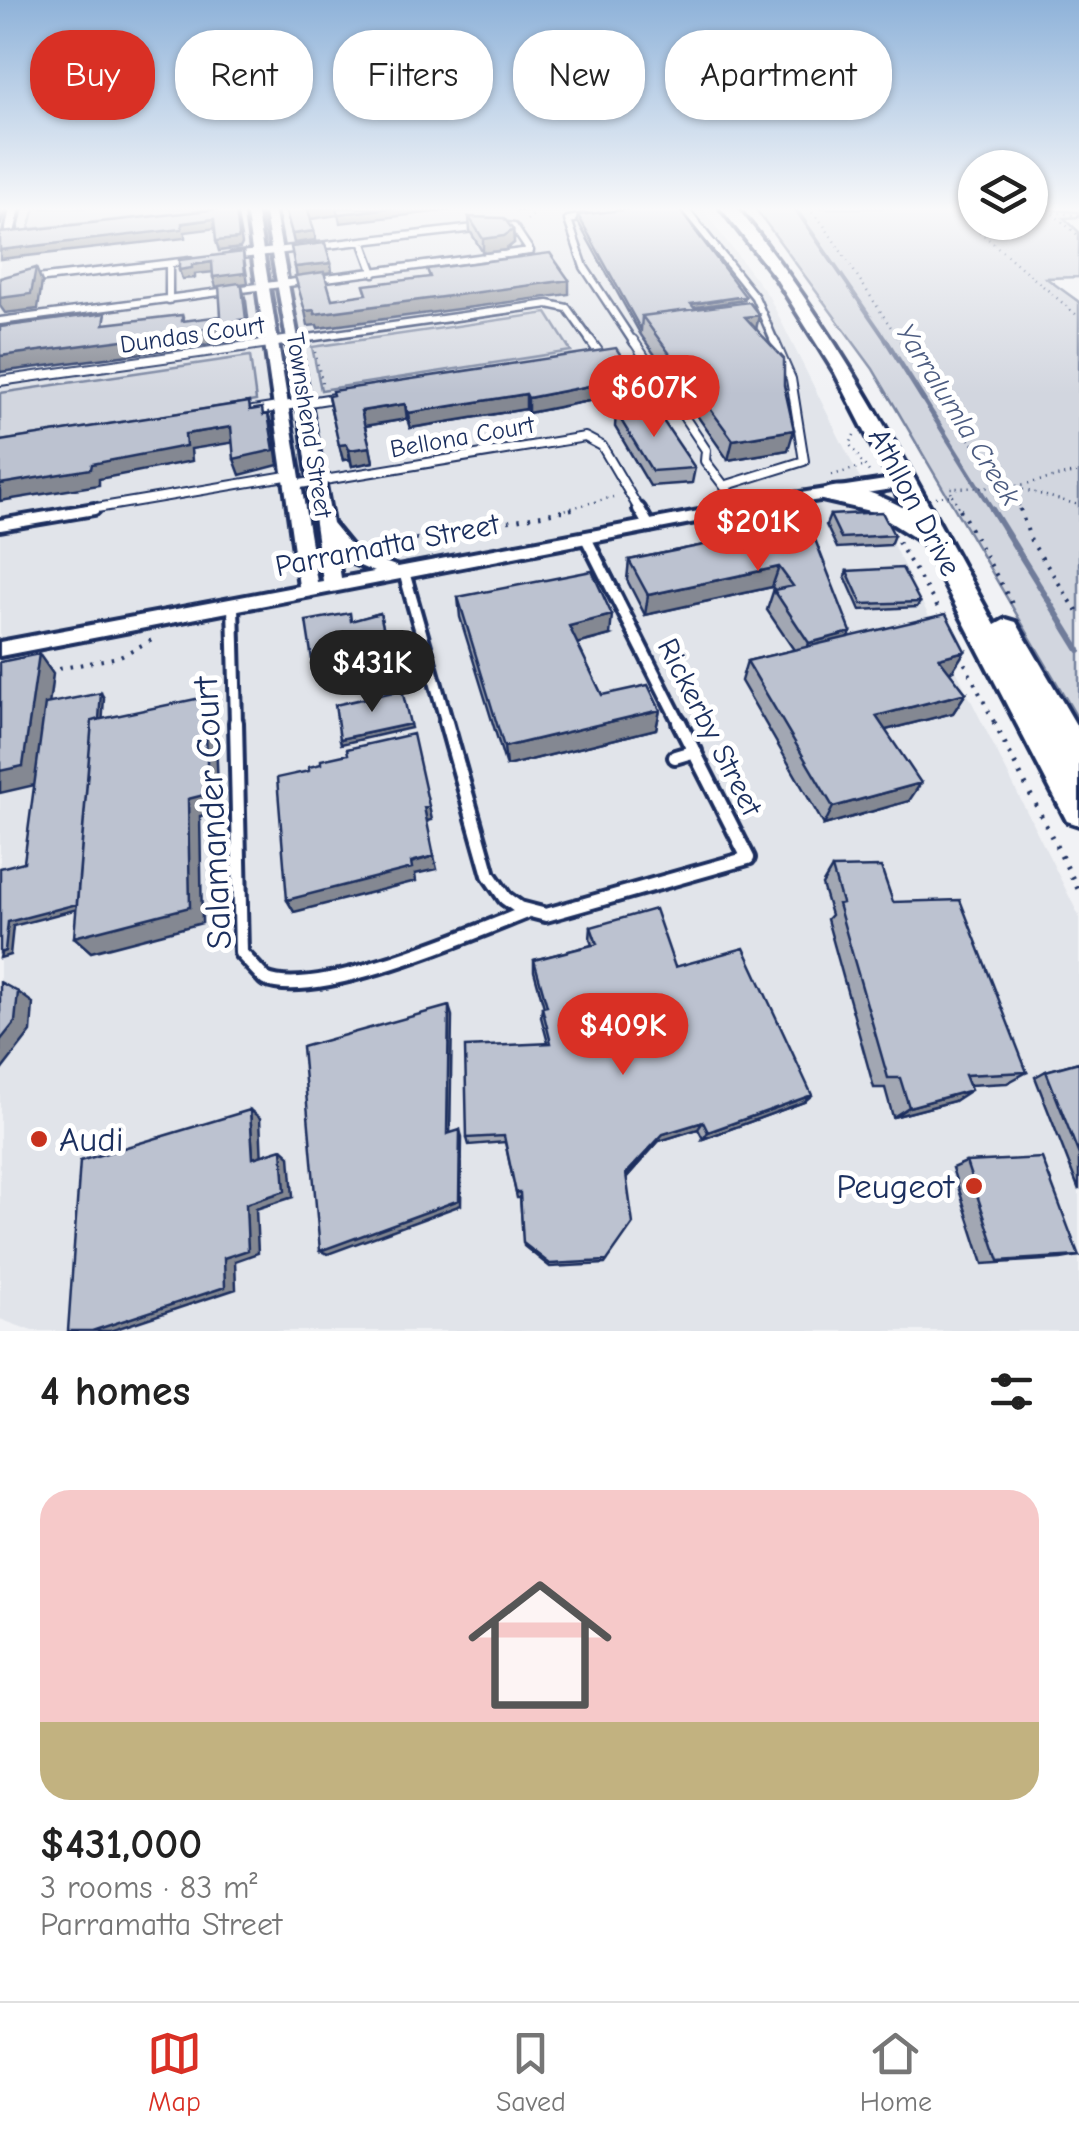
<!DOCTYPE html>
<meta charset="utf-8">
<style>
body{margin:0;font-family:"Comic Neue",sans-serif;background:#f2f2f2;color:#222;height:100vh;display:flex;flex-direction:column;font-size:38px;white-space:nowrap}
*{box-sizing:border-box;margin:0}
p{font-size:32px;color:#767676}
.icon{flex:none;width:55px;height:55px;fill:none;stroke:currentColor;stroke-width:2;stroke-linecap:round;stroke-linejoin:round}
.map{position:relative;height:1331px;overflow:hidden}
.details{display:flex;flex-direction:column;background:#fff;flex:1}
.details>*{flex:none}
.hud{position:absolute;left:30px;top:30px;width:1020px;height:90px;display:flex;gap:20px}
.buttons{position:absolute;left:958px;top:150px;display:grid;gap:20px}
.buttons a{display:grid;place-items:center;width:90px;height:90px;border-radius:50%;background:#fff;box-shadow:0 2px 8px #0004;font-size:50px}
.price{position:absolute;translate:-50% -85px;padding:0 22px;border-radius:35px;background:#d93025;color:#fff;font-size:32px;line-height:65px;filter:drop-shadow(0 2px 5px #0008)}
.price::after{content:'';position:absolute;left:50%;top:60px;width:30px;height:22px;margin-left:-15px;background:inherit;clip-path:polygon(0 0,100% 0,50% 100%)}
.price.on{background:#222;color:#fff}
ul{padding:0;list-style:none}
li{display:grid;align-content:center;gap:20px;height:530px;padding:0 40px}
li+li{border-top:2px solid #e0e0e0}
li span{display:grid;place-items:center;height:310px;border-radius:30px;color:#555}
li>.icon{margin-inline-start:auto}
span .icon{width:180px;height:180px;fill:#fffc;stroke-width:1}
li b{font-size:42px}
h2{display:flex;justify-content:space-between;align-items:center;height:120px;padding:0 40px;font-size:42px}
.pill{padding:0 35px;border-radius:40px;background:#fff;box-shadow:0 2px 8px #0004;font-size:35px;line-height:90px}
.pill.on{background:#d93025;color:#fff}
.tab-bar{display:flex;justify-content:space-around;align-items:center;height:140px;border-top:2px solid #e0e0e0;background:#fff;font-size:28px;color:#767676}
.tab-bar a{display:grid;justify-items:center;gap:5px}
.tab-bar .on{color:#d93025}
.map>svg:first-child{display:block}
.built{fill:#e1e4ea}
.green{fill:#d2d6df;stroke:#76829e;stroke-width:2.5}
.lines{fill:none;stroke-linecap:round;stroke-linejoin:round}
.stream-far2{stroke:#707c9a;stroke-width:4}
.stream-far1{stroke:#707c9a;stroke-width:5}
.stream{stroke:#707c9a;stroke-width:6}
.service-far3-casing{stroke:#1b2f5e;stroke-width:11}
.service-far2-casing{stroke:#1b2f5e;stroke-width:12}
.service-far1-casing{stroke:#1b2f5e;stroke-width:18}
.service-casing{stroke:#1b2f5e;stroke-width:20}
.minor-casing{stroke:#1b2f5e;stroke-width:8}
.primary-casing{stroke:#1b2f5e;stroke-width:8}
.path-far2{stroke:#1b2f5e;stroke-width:2.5;stroke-dasharray:1 5;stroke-linecap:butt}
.path-far1{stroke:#1b2f5e;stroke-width:4;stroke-dasharray:2.5 8;stroke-linecap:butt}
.path{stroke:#1b2f5e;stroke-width:5;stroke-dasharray:2.5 9;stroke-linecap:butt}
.service-far3{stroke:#fff;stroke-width:6}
.service-far2{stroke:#fff;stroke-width:8}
.service-far1{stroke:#fff;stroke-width:10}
.service{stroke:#fff;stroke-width:12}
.minor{fill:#fff;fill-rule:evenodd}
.primary{fill:#fff;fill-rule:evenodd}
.wall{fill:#a2a7b3;stroke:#1b2f5e;stroke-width:2.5}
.shaded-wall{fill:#848892;stroke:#1b2f5e;stroke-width:2.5}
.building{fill:#bcc2d0;stroke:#1b2f5e;stroke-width:2.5}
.poi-dot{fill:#c8321e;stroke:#fff;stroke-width:4}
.labels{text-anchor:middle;stroke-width:10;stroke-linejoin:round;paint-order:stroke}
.far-street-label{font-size:25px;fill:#1b2f5e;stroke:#fff}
.far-water-label{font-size:28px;font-style:italic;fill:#4c5c81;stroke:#fff}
.street-label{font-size:30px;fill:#1b2f5e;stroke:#fff}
.near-street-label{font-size:35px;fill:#1b2f5e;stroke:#fff}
.near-poi-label{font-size:35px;fill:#1b2f5e;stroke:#fff;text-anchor:start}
</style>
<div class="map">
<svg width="1079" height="1331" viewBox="0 0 1079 1331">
<rect width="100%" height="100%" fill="#f1f2f5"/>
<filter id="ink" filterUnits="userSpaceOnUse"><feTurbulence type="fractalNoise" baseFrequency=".01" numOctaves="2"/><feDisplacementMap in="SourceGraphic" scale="20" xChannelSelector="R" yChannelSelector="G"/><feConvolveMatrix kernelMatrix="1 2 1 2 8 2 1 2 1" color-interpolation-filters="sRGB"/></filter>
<g filter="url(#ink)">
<path class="built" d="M0,208H701L768,295L1079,916V1331H32L0,1319Z"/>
<path class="green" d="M35,208H227L29,229Z
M755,208H975V222H1030V208L1079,212V217L1064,218L1079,232V277L1046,278L1079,302V721L873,369Z
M547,313L571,351L321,390L312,347Z
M250,356L256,401L0,441V393Z"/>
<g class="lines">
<path class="stream-far2" d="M795,208L888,343"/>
<path class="stream-far1" d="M886,340L993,511"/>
<path class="stream" d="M992,509L1079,650"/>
<defs>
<path id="service-far3" d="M684,208L755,297L775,343
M586,217L568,220L584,267L634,343
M362,241L374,273
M232,256L483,227
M169,264V300
M28,280L190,261
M0,321L530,251L514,227L500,225
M273,343L548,304L567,308L592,343"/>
<path id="service-far2" d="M633,340L706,450L705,461L741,508
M589,358L598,351L590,340
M0,381L291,340
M253,411L340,397
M294,485L585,437L602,446L640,511
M724,486L804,461L791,379L774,340
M79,511L292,475"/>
<path id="service-far1" d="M639,509L649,526
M0,525L94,509
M586,538L680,724
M404,572L447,724
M233,605L236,724"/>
<path id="service" d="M236,722L241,953L265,979C315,1001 471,934 524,913
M446,722L489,875L505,898L519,908L546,915L748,858L679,722
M675,757L695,751"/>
<path id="minor" d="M10,208H20L14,233L32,235V239L4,238Z
M246,208H256L317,582L323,581L299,408L264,208H274L332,523L355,551L398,567L774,497L905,477L913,482L905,487L774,507L0,656V642L299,586ZM337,552L343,559L374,572L341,578Z"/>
<path id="primary" d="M721,208H737C842,335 915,481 995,625L1006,619L1016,622L1079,730V825L1067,821L923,543L874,512L822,500L819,494C836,475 884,497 904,508L835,373L775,277Z"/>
</defs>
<use href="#service-far3" class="service-far3-casing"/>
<use href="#service-far2" class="service-far2-casing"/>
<use href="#service-far1" class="service-far1-casing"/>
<use href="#service" class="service-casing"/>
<use href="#minor" class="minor-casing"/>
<use href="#primary" class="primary-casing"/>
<path class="path-far2" d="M808,208L823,224L952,420L1012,487L1021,511
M952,208L1079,317
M1030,208L1079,216
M1053,214L1079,236
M527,220L537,212L558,209
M315,352L323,387
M854,435L850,445L870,473
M832,475L862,467
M1017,488L1079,505
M952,495L961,511
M936,497L952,495L950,488L1012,487L1079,472
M560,511L613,497"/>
<path class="path-far1" d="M960,509L1015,609
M1020,509L1031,541L1079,614
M898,542L944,618
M374,547L573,509
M960,654L995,724
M49,671L118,657L154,639"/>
<path class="path" d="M994,722L1079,891"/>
<use href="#service-far3" class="service-far3"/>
<use href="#service-far2" class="service-far2"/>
<use href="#service-far1" class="service-far1"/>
<use href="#service" class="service"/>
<use href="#minor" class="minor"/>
<use href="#primary" class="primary"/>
</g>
<path class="wall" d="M578,215L745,296L744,300L694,308L759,315L756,328L784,385L788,450L728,460L641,335L577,220Z
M469,217L513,230L514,243L505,250L483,253L470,231Z
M635,377L634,392L528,413L526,409L410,428L407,419L365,426L373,462L352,466L350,459L343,460L328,396Z
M616,412L695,468L692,483L650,486L615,427Z
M830,515L894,535L890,545L837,548L826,525Z
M809,524L849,637L953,670L949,672L966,693L953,713L885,730L909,801L824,825L741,681L747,661L794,650L767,610L774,589L772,587L645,615L627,580L629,560Z
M847,571L920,602L917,607L860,610L845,576Z
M458,597L610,635L577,644L602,695L660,710L656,729L506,766L460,617Z
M380,613L390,660L370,664L366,642L357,640L361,662L315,671L313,666L352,621Z
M832,868L893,902L1027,1072L1007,1083L969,1085L954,1101L893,1117L885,1088H874L827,919L831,915L822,885Z
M591,927L675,967L804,1102L703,1139L698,1129L659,1141L627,1177L607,1261L605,1264L550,1267L524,1246L520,1198H517L505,1142L469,1145L467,1138L548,1043L541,1017L542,1007H544L534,971V960L592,945L590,939Z
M1079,1062V1190L1035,1077L1046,1071Z
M966,1162L1079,1256L1061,1259L983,1264L952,1168Z"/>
<path class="shaded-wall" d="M0,208H6L0,226Z
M325,208H336L338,215L310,219L308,210Z
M392,208H469L340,223L338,214Z
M517,208H541L517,211Z
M236,210L242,244L240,248L219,251L216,241Z
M214,219L217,228L185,232V238L0,259V250Z
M513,230L514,243L505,250L483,253V239Z
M314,231L316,240L294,243L292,234Z
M243,252L248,283L216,287L213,277Z
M212,262L215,272L195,274V278L182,279L179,270L192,265Z
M331,263L332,272L297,277L295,267Z
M36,268L42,282L38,309L5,313L0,306V291Z
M569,280V294L318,328L317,325L308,326L305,311Z
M242,287L246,301L250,334L242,335V340L0,372V356L182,321V315L187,330L238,320Z
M745,296L744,300L690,308L691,304Z
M759,315L755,334L745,317Z
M635,377L634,392L528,413V398Z
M526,394V409L410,428L408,413Z
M405,404L407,419L364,426L361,411Z
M268,414L273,429L278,465L240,475L234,459Z
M231,427L236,442L191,449L192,461L99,479V485L0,501V484L92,464L185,434Z
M794,430L788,450L728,460L733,440Z
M347,444L350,459L343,460L339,445Z
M370,447L373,462L352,466L349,450Z
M779,567L772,587L645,615L648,595Z
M612,615L610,635L568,646L569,626Z
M851,632L842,652L802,662L809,643Z
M355,635L361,662L315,671L313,666Z
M965,651L953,670L927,678L939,658Z
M39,654L53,674L39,784L0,793V771Z
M389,655L390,660L370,664L369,659Z
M101,693L104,698L89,906L13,926L10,955L0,958L8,922Z
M966,693L953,713L866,735L876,716Z
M205,697L215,716L219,812L200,816L202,923L91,952L74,937L188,799Z
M660,710L656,729L506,766L504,747Z
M410,724L411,728L341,744L340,739Z
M921,783L909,801L824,825L833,807Z
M429,806L432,820L426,821L424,807Z
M434,856L437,869L415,874L416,881L294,912L287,900Z
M18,992L33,1003L31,1032L0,1072V1041Z
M449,1006L452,1016L450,1141L447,1134Z
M971,1090L954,1101L893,1117L909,1107Z
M812,1095L804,1102L703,1139L708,1132Z
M250,1110L260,1118L262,1164L253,1158Z
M703,1122L698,1129L659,1141L624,1180L626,1174L663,1134Z
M460,1130L462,1137L461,1205L328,1254L320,1251Z
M282,1149L290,1156L293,1197L256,1209L258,1253L235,1261L236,1289L110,1331H92L224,1258L246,1204Z"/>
<path class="building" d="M229,208L236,210L239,235L238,239L216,241L214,219L182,223V229L0,250V233Z
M285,208H325L308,210L314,231L292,234Z
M336,208H392L338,214Z
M640,208H678L745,296L691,304L695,309L642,316L641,330L578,215Z
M469,217L504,218L513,230L504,236L483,239Z
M325,243L331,263L295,267L291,247Z
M243,252L245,273L213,277L212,262L192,265V268L179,270V260Z
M550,253L569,280L315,314L314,310L305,311L295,276L324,272L332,299L367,294L364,285L430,277L427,269Z
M36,268L31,294L0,298V278Z
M239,283L242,287L246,319L238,320V325L0,356V327L106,313L104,324L182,315V321L221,316L219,286Z
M749,302L759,315L745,317L784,359V385L794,430L733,440L642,316Z
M616,348L635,377L528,398L526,394L408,413L405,404L361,411L370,447L349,450L347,444L339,445L328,396L333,395L332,391Z
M249,402L250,410L262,408L263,415L268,414L274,450L234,459L231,427L185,434L186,446L92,464L91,469L0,484V441Z
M653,406L695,468L652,471L616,412Z
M882,512L894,535L841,538L830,515Z
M809,524L851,632L809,643L774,590L793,586L779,567L648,595L629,560Z
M902,568L920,602L862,604L847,571Z
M592,571L612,615L569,626L602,695L648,685L660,710L504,747L458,597Z
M350,613L351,621L380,613L389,655L369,659L365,637L355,635L359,657L313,666L306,621Z
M946,614L965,651L939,658L966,693L876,716L921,783L833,807L747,661Z
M39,654L23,766L0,771V662Z
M402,690L410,724L340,739L335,705Z
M101,693L99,719L92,721L77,904L8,922L5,951L0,953V868L24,862L45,704Z
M205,697L208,794L188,799L190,907L74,937L92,721Z
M413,734L429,806L424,807L434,856L411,862L412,868L287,900L277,778L309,771V767L321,764V760L348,754L347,749Z
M881,867L893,902L960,900L1027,1072L965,1075L971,1090L909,1107L900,1078H888L838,904L842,903L832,868Z
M655,909L675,967L744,948L812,1095L708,1132L703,1122L663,1134L626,1174L633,1224L607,1261L550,1264L523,1243L520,1193H516L504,1136L467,1138L465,1047L551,1043L542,1007L547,1006L534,960L597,944L591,927Z
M0,982L18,992L15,1022L0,1041Z
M449,1006L447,1134L460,1130L459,1200L320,1251L302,1047Z
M1079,1062V1155L1046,1071Z
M250,1110L253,1158L282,1149L285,1191L246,1204L248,1250L224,1258L225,1287L92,1331H68L80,1161Z
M1042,1158L1079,1256L999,1261L966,1162Z"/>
</g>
<linearGradient id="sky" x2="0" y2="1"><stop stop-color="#8eb2d9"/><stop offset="0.53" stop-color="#f9f9fa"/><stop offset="1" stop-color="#f9f9fa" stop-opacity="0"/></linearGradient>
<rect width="1079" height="394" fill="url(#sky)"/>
<g class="poi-dot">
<circle cx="39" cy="1139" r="10"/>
<circle cx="974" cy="1186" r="10"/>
</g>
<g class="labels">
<g class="far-street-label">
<text transform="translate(192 334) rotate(-8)" y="9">Dundas Court</text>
<text transform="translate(310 425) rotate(81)" y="9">Townshend Street</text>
<text transform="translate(462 436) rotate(-10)" y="9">Bellona Court</text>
</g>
<g class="far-water-label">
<text transform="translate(959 414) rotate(58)" y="10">Yarralumla Creek</text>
</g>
<g class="street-label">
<text transform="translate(915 502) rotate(62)" y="10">Athllon Drive</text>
<text transform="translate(387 545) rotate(-11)" y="10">Parramatta Street</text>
<text transform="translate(710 727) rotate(63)" y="10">Rickerby Street</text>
</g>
<g class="near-street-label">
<text transform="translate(212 813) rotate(-93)" y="12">Salamander Court</text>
</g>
<g class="near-poi-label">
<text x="59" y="1151">Audi</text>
<text x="954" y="1198" text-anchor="end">Peugeot</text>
</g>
</g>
</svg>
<div class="buttons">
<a><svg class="icon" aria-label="layers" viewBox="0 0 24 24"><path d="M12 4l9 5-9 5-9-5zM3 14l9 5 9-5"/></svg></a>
</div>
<b class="price" style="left:654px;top:440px">$607K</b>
<b class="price" style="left:758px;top:574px">$201K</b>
<b class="price on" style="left:372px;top:715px">$431K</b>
<b class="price" style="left:623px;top:1078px">$409K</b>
<div class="hud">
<a class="pill on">Buy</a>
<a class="pill">Rent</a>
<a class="pill">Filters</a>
<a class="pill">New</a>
<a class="pill">Apartment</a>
</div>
</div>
<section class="details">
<h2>4 homes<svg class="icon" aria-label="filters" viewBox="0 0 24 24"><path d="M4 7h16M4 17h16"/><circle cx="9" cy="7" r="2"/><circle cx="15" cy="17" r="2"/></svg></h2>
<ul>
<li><span style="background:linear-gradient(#f6c9c9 75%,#c2b280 0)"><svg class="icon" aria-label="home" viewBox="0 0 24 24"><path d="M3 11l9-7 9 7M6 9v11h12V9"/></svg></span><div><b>$431,000</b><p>3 rooms · 83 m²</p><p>Parramatta Street</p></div></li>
</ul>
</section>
<nav class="tab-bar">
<a class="on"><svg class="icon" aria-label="map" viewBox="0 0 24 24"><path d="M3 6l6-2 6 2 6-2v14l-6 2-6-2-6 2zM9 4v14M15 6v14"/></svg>Map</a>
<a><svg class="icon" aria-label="saved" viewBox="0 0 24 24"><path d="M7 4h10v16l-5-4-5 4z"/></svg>Saved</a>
<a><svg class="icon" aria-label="home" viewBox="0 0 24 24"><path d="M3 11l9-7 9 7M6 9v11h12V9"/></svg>Home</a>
</nav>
